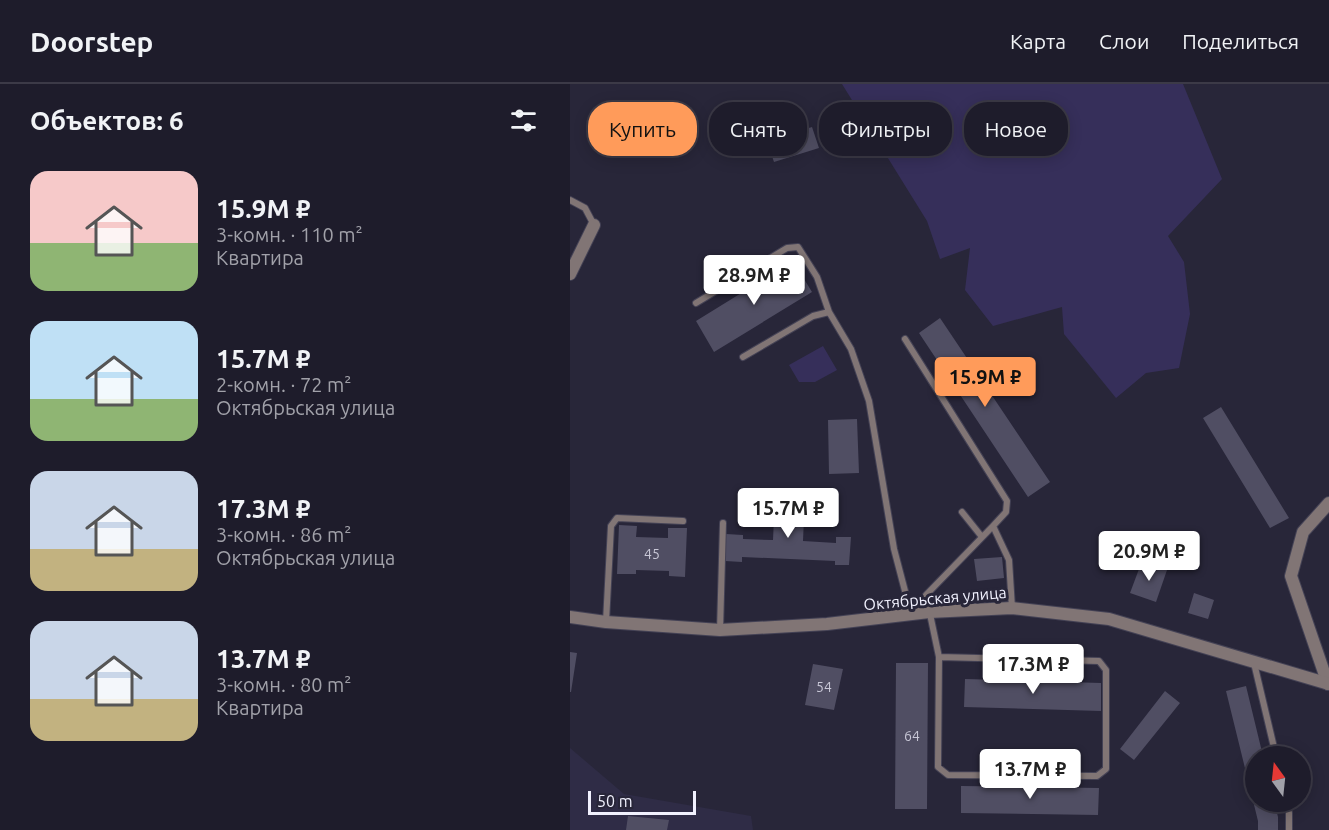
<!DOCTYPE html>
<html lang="ru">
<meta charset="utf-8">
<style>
body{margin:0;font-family:Ubuntu,sans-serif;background:#2b2937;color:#f1f3f6;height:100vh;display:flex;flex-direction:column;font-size:22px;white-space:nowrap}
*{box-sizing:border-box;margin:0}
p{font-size:20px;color:#a1a1a9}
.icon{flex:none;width:33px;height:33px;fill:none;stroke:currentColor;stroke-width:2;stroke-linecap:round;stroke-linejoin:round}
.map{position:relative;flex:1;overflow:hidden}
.drawer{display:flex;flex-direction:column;background:#1e1c2b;width:570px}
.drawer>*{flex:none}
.banner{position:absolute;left:18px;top:18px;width:570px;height:54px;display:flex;gap:12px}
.needle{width:39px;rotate:345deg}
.buttons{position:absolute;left:675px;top:662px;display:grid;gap:12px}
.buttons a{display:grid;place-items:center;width:66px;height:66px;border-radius:50%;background:#1e1c2b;box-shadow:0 3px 15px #0003,0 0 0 2px #3c3a47;font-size:30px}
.scale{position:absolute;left:18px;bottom:15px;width:108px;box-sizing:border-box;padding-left:6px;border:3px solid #f1f1fe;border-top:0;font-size:16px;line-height:21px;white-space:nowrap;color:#f1f1fe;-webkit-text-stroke:4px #282639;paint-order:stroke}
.price{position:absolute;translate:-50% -51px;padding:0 14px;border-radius:6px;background:#fff;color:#222;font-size:20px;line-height:39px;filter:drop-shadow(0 2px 3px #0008)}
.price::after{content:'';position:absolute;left:50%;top:36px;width:18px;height:14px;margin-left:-9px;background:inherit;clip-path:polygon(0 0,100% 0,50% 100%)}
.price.selected{background:#ff9b5a;color:#111}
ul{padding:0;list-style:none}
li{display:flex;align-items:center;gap:18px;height:150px;padding:0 30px}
li span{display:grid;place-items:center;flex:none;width:168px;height:120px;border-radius:18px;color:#555}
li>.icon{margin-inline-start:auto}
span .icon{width:72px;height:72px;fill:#fffc;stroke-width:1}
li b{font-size:26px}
h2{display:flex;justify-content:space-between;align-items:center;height:72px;padding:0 30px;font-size:26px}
.chip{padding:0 21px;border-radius:24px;background:#1e1c2b;box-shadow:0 3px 15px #0003,0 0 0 2px #3c3a47;font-size:21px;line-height:54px}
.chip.selected{background:#ff9b5a;color:#111}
header{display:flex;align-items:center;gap:36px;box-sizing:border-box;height:84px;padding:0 30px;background:#1e1c2b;border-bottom:2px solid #3c3a47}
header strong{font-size:28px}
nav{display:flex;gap:33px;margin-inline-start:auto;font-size:21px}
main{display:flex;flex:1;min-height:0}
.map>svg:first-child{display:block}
.built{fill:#2f2c46}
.green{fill:#362f5a}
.building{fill:#504e63}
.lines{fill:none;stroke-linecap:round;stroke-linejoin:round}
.service-casing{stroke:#444255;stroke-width:8}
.minor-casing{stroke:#444255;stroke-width:14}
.tertiary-casing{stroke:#444255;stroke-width:14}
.service{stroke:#817575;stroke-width:6}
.minor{stroke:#817575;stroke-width:12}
.tertiary{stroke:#817575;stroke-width:12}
.labels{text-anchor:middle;stroke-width:6;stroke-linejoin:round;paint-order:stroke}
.number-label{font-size:14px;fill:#c9c8d7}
.street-label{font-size:16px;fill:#f1f1fe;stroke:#282639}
</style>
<header>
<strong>Doorstep</strong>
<nav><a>Карта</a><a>Слои</a><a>Поделиться</a></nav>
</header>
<main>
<section class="drawer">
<h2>Объектов: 6<svg class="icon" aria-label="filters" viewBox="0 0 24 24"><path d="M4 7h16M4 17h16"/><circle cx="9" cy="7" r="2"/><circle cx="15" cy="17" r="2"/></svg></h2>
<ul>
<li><span style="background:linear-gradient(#f6c9c9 60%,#8fb573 0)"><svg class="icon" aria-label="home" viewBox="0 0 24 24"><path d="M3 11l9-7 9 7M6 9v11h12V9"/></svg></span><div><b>15.9M ₽</b><p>3-комн. · 110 m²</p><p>Квартира</p></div></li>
<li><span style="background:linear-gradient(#bfe0f5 65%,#8fb573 0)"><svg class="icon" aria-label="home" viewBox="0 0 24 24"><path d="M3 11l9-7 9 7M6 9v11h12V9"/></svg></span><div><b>15.7M ₽</b><p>2-комн. · 72 m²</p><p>Октябрьская улица</p></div></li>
<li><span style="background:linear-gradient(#c9d6e8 65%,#c2b280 0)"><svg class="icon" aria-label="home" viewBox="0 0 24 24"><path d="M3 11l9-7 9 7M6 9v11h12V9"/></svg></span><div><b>17.3M ₽</b><p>3-комн. · 86 m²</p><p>Октябрьская улица</p></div></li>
<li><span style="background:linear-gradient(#c9d6e8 65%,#c2b280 0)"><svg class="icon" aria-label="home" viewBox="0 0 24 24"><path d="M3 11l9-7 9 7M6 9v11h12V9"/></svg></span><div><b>13.7M ₽</b><p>3-комн. · 80 m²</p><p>Квартира</p></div></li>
</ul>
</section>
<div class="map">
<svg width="759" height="746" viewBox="0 0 759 746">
<rect width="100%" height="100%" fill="#282639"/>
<path class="built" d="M0,664L54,710L181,732L183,746H0Z"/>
<path class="green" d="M272,0H613L652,95L598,152L614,178L620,230L609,284L576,289L546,314L494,250L492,223L423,242L395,206L400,164L370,175L357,137Z
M253,262L267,286L245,298H229L219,281Z"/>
<path class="building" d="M242,43L249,64L204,78L197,57Z
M223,177L242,208L144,268L126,237Z
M370,234L480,398L458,413L349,249Z
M651,323L719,434L700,444L633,334Z
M287,335L289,389L259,390L258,336Z
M205,411L235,412L233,457L266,459V453H281L279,481H265V477L172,473V478L155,477L156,450L173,451V455L203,456Z
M49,441L67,442L66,453L98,454V444H117L115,493L99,492V487L66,486V490H47Z
M432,473L434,494L407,497L404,475Z
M572,477L597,486L586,518L560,509Z
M624,509L644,516L638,535L618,529Z
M0,568L7,569L1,608H0Z
M326,579H358L357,725H325Z
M243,580L273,585L264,626L235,621Z
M395,595L531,599V627L394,623Z
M676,602L693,672H686V717H704L708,733V746H688V737L656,607Z
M595,607L610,619L564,676L550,665Z
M391,702L529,704L528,731L391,729Z
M58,732L99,736L97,746H56Z"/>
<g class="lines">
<defs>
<path id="service" d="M0,116L15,124L24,141
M126,219L217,164L228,163L247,193L259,228L281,265L299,317L324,465L341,530
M335,255L437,417L436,428L423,442L439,476L442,524
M173,273L243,232L259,228
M392,428L412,453
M36,538L41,442L47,434L113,437
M150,546L153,439
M369,573L529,577L536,586V685L527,692L378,691L368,683L369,573L356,511L423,442
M684,579L706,672
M716,717L719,729V746"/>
<path id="minor" d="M0,190L24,141
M758,600L721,492L733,448L759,419"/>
<path id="tertiary" d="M0,533L36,538L150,546L257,540L359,528L442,524L539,535L759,600"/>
</defs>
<use href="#service" class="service-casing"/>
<use href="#minor" class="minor-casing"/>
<use href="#tertiary" class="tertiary-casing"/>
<use href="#service" class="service"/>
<use href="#minor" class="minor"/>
<use href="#tertiary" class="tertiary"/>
</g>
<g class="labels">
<g class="number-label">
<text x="82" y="475">45</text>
<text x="254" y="608">54</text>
<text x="342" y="657">64</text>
</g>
<g class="street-label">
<text transform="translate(365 514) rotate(-5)" y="6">Октябрьская улица</text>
</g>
</g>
</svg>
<div class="buttons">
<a><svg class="needle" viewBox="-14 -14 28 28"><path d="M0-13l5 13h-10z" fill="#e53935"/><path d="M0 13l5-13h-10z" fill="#a1a1a9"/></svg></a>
</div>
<div class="scale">50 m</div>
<b class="price" style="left:184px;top:222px">28.9M ₽</b>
<b class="price selected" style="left:415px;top:324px">15.9M ₽</b>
<b class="price" style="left:218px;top:455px">15.7M ₽</b>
<b class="price" style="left:579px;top:498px">20.9M ₽</b>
<b class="price" style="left:463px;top:611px">17.3M ₽</b>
<b class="price" style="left:460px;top:716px">13.7M ₽</b>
<div class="banner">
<a class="chip selected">Купить</a>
<a class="chip">Снять</a>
<a class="chip">Фильтры</a>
<a class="chip">Новое</a>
</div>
</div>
</main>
